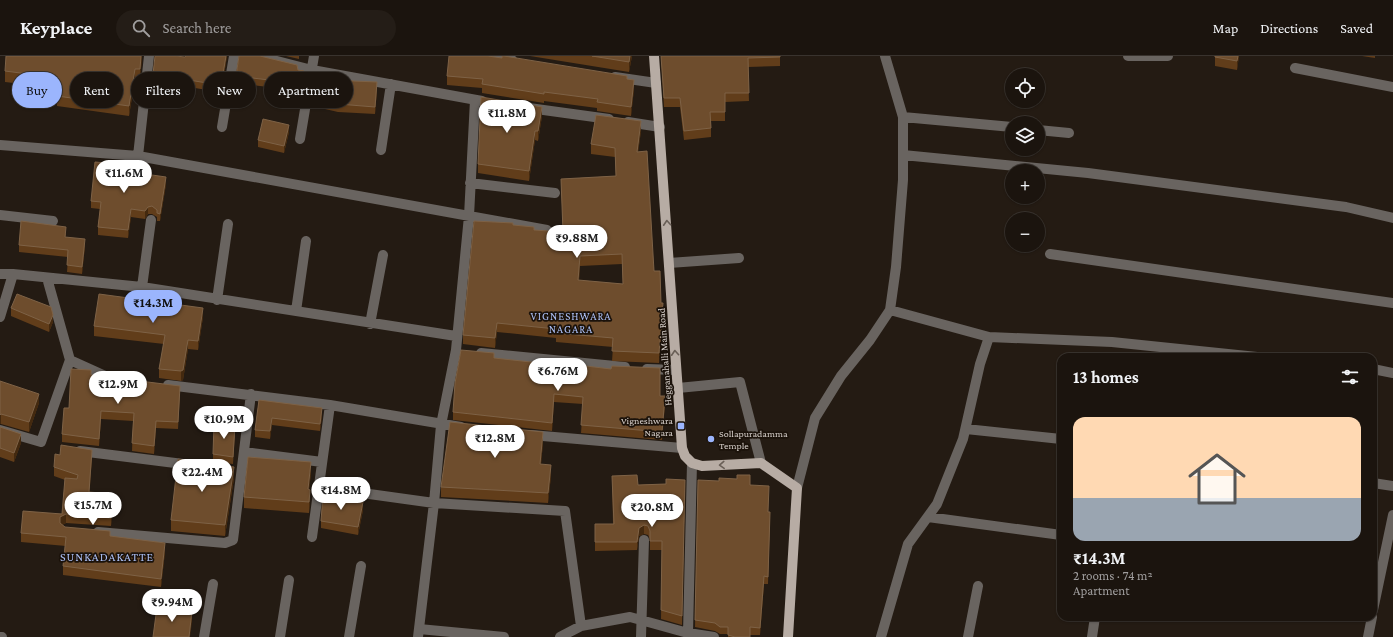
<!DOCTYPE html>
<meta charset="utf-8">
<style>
body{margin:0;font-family:"Crimson Pro",serif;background:#241d17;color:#f1f3f6;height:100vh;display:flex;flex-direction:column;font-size:15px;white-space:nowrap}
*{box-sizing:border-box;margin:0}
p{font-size:13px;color:#a09e9e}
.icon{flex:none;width:22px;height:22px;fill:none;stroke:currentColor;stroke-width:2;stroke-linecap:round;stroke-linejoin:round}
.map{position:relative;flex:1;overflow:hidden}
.sheet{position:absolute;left:1057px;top:297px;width:320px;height:268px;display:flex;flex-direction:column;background:#1b140e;border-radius:12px;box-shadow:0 1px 3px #0004,0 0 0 1px #39332e}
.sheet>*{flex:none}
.banner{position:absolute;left:12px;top:16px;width:380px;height:36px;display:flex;gap:8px}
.buttons{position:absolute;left:1005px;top:12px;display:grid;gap:8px}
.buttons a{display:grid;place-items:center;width:40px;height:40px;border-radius:50%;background:#1b140e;box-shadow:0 1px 3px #0004,0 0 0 1px #39332e;font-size:20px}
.price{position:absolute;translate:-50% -34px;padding:0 9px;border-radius:14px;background:#fff;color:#222;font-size:13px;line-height:26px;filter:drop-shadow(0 1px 2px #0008)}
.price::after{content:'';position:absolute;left:50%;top:24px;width:12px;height:9px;margin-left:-6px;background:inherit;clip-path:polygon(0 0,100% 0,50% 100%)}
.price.on{background:#9bb5fd;color:#111}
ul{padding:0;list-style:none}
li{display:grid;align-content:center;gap:8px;height:212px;padding:0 16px}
li span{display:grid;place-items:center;height:124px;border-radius:12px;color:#555}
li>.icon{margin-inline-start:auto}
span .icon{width:72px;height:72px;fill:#fffc;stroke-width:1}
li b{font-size:17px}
h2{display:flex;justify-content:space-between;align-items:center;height:48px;padding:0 16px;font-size:17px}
.tag{padding:0 14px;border-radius:18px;background:#1b140e;box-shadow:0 1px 3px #0004,0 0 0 1px #39332e;font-size:14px;line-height:36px}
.tag.on{background:#9bb5fd;color:#111}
header{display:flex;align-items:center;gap:24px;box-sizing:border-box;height:56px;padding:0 20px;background:#1b140e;border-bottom:1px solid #39332e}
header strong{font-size:19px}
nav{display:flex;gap:22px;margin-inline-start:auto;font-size:14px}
.search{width:280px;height:36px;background:#241d17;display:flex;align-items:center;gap:10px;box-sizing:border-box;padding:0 14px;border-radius:22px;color:#a09e9e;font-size:15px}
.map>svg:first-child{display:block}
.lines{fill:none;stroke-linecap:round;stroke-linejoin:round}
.minor{stroke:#696460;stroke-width:10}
.major{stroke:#b7aca4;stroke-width:10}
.wall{fill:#613d1a;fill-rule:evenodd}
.shaded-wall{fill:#43290f}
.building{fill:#6e4d2d;stroke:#7e6246;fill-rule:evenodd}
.oneway{stroke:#695f57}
.poi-dot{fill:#9bb5fd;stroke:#1b120a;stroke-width:1.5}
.labels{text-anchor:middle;stroke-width:3.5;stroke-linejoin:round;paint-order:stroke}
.street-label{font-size:10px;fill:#d8d1cc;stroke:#1b120a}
.poi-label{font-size:10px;fill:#d8d1cc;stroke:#1b120a;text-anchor:end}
.neighbourhood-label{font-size:11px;letter-spacing:1px;fill:#acc0f6;stroke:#1b120a}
.quarter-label{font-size:12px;letter-spacing:1px;fill:#acc0f6;stroke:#1b120a}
</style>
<header>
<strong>Keyplace</strong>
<div class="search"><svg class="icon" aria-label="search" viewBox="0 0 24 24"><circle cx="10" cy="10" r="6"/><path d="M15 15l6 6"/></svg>Search here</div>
<nav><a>Map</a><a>Directions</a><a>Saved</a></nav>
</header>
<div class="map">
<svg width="1393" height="581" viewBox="0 0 1393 581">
<rect width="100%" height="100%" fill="#241b13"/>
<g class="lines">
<path class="minor" d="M257,0L312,14L482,45
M489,0L512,4
M1128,0H1168
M1295,12L1393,31
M615,21L656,27
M529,52L609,63
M903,61L1012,71
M628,66L660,71
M222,71L234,0
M1038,74L1069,77
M300,83L314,0
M0,89L138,100L547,174
M381,94L391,28
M903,99L1088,117L1346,151L1393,162
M138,100L149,0
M470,127L555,137
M0,159L53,165
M1050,198L1393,247
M669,207L739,202
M0,218H13L142,231L456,280
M47,222L70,304
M142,231L151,164
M217,244L228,168
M296,255L306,185
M0,261L13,218
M370,268L383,199
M989,281L1112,286L1257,301
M481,297L625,311
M647,313L676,314
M1373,313L1393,317
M168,329L330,349L461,371
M678,332L740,326L761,407
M966,373L1061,383
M0,374L41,386L70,304L112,323L121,324
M531,379L682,392
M80,395L191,409
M245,396L322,406
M1373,427L1393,430
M319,431L434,447L565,455L581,570
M797,432L815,362L841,320L870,284L890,254L896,211L903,124V61L885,0
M928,461L1061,479
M98,476L225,487L233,484L251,338
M312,481L330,349
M1373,554L1393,459
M419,573L504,581
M688,577L692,407
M0,581H2
M204,581L213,528
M280,581L289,524
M349,581L361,510
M418,581L434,447L441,369L456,294L469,160L475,44
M560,581L581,570L630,561L688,577L714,581
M641,581L644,484
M881,581L908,488L937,448L963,383L980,308L989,281L890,254
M968,581L978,530
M1092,581L1095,561
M1368,581L1372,561"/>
<path class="major" d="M654,0L682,392L685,400L692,407L702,410L761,407L797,432L788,581"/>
</g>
<path class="wall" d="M142,0L140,24L135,23L129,60L57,50V40L58,32L5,26V15Z
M227,0L223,25L214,24L213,35L153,25V18L185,1Z
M286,0H299V3Z
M530,0H632L629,16Z
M661,0H780V10L748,11L749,45L725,46V65H711V81L684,84L680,51H664Z
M1215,0H1239L1237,14L1215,10Z
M1362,0H1375V2Z
M298,14L304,22L299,47L268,42V31L236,27V20Z
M447,20L627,23L634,33L631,60L597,55V52L544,45V47L482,37V32L447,29Z
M377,34L375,58L338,56L312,50V43Z
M542,60L538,85L535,84L529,125L478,117V108Z
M641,75L638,96L654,215L663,257L659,307L612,305L613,291L556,286V282L497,276L495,292L463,288V279L513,169L534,174L563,176L561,123L616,120L615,101L591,98V88ZM622,208L623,228L579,225L580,210Z
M289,76L284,97L258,91V84Z
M118,114L166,128L160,165H157V161L152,158H148L145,163L131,161L128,182L98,179V171L100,153L91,152V145Z
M66,178L65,181L85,190L82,218L67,216L68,201L19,196V189Z
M11,252L53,266L49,276L11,260Z
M203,261L198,294L188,293L183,324L181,325L159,322V313L164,288L94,280V270Z
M494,302L559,319L660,340L665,348L662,384L581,377L583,348L554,346L552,375L453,364V356Z
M91,320L180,338L178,373L156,372L154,398L132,395L133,365L101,363L99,390L62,386V378L69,352Z
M0,325L39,347L29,376L1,368Z
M259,344L322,360L320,375L272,369L270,383L255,381V374Z
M0,371L21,387L14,406L0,401Z
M235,376L233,408L213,406V398Z
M543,387L541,408L551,420L548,447L441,441V431Z
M92,402L89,436L113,446L111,470L66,467L62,469L65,471L110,480L165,496L161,531L63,519V510L66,490L21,486V477L62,458L65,424L54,420V411Z
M311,417L309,433L310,445L309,457L244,452V441Z
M612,420L638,429L666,428L685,424L682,569L661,563L662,494H650V483L648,479L644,478L639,480L637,494L595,495V468H613Z
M234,422L225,480L171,475V464Z
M698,424L750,429L768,456L770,463L768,528H764L760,579H750V581H728V578H720L715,575L695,571Z
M363,454L358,479L321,472V465Z"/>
<path class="shaded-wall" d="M141,0H142V3L140,24V13Z
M226,0H227L223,25V18Z
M630,0H632L629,16V6Z
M1238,0H1239L1237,14V5Z
M135,13V23L129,60V50Z
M304,15V22L299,47V40Z
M214,17V24L213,35V28Z
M634,24V33L631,60V51Z
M377,26V34L375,58V51Z
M542,51V60L538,85V75Z
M641,65V75L637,105V96Z
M289,69V76L284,97V90Z
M535,75V84L529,125V115Z
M166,121V128L160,165V158Z
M148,151V158L145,163V155Z
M131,153V161L128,182V174Z
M85,183V190L82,218V211Z
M580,200V210L578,234V224Z
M663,247V257L659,307V297Z
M203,252V261L198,294V285Z
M53,259V266L49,276V268Z
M497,267V276L495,292V282Z
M188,284V293L183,324L181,325V315Z
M39,338V347L29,376V366Z
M554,338V346L552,375V367Z
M665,340V348L662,384V376Z
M322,352V360L320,375V368Z
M101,355V363L99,390V383Z
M1,358V368H0V359Z
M272,362V369L270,383V375Z
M156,365V372L154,398V390Z
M543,376V387L540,419V408Z
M21,378V387L14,406V397Z
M92,394V402L89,444V436Z
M311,406V417L308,444V433Z
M551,409V420L548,447V437Z
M234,411V422L225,480V469Z
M310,434V445L309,457V446Z
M113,438V446L111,470V462Z
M363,446V454L358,479V471Z
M66,458V467L60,470V461Z
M644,469V478L639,480L637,494V486L639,472Z
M165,487V496L161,531V523Z
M764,520V528L760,579V572Z
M192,555V566L190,581H189Z"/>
<path class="building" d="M6,0H141L140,13H135L129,50L57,40L59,22L5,15Z
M155,0H176L185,1L186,0H226L223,18L214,17L213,28L153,18Z
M239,0H260L297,9L298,14L304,15L299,40L268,35L269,24L236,20Z
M449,0H488L502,2V0H504L627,20V23L634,24L631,51L597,46L598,43L544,36V38L482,28L483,23L447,20Z
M592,0H630L629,6Z
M661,0H780V1L748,2L749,37H725V56H710L711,72L684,75L680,42H664Z
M1215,0H1238L1237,5L1215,1Z
M316,17L353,25L377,26L375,51L338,48L312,43Z
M481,41L542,51L538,75H535L529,115L478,108Z
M596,59L641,65L637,96L647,95L654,215H660L661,247H663L659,297L612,295L613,282L556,277V273L497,267L495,282L463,279L474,165L513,167V169L534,171V174L563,176L561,123L616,120L615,92L591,88ZM622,198L623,228L578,224L580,200Z
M263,63L289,69L284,90L258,84Z
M95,106L118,108L117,114L166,121L160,158L157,157V154L152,150L148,151L145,155L131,153L128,174L98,171L101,146L91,145Z
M21,165L66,171L65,181L85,183L82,211L67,209L68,194L19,189Z
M17,238L51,251L53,259L49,268L11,252Z
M99,238L203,252L198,285L188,284L183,314L181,315L159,313L165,279L94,270Z
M461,294L494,297V302L559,309L558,319L585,322L586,310L611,313L612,310L660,312V340H665L662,376L581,369L583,341L554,338L552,367L453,356L455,327Z
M71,313L91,314V319L180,330L178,366L156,365L154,390L132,387L134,357L101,355L99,383L62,378L64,352H69Z
M0,325L39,338L29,366L1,358L0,359Z
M259,344L322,352L320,368L272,362L270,375L255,374Z
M450,366L543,376L540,408L551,409L548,437L441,431Z
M214,368L235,369L233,401L213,398Z
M0,371L21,378L14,397L0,392Z
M61,389L92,394L89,436L113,438L111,462L66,458L60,461V467L65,471L110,475V480L165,487L161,523L63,510L66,481L21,477L23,455L62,458L65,422L77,423L78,419L54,411L55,398L60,399Z
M248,401L311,406L308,433L310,434L309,446L244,441Z
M178,403L234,411L225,469L171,464Z
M637,419L638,429L666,428V423L685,424L682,560L661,554L662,485H650V475L648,470L644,469L639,472L637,486H595V468H614L612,420Z
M737,419H750V429L769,430L768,456H770L768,521L764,520L760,572L750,571V581H735L728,579V571H720L715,567L695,564L698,424L719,425V422L737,423Z
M323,439L363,446L358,471L321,465Z
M157,551L192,555L189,581H153Z"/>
<defs><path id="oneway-chevron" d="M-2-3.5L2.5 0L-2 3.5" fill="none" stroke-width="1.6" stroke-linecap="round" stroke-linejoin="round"/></defs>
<g class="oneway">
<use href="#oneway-chevron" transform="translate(667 167) rotate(-94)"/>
<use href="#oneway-chevron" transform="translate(675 297) rotate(-94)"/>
<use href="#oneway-chevron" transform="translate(722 409) rotate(177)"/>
</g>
<g class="poi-dot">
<rect x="677" y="366" width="8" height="8" rx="2"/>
<circle cx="711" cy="383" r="4"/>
</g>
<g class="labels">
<g class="street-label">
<text transform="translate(664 301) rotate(-94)" y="4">Hegganahalli Main Road</text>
</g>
<g class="poi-label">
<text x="673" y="368">Vigneshwara<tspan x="673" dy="12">Nagara</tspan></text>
<text x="719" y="381" text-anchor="start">Sollapuradamma<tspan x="719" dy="12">Temple</tspan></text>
</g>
<g class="neighbourhood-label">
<text x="571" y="264">VIGNESHWARA<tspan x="571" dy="13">NAGARA</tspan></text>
</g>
<g class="quarter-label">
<text x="107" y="505">SUNKADAKATTE</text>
</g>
</g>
</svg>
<div class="buttons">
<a><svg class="icon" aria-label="locate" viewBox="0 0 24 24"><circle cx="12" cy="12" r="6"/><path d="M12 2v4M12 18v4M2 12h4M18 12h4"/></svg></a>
<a><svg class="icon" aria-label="layers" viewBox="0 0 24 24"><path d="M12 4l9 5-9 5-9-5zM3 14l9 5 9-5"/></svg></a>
<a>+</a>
<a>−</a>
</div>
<b class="price" style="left:507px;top:78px">₹11.8M</b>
<b class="price" style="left:124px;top:138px">₹11.6M</b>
<b class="price" style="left:577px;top:203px">₹9.88M</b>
<b class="price on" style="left:153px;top:268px">₹14.3M</b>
<b class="price" style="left:558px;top:336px">₹6.76M</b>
<b class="price" style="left:118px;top:349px">₹12.9M</b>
<b class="price" style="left:224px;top:384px">₹10.9M</b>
<b class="price" style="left:495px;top:403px">₹12.8M</b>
<b class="price" style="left:202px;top:437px">₹22.4M</b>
<b class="price" style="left:341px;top:455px">₹14.8M</b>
<b class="price" style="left:93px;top:470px">₹15.7M</b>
<b class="price" style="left:652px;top:472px">₹20.8M</b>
<b class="price" style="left:172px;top:567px">₹9.94M</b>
<div class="banner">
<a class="tag on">Buy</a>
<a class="tag">Rent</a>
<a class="tag">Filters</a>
<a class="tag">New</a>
<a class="tag">Apartment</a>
</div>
<section class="sheet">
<h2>13 homes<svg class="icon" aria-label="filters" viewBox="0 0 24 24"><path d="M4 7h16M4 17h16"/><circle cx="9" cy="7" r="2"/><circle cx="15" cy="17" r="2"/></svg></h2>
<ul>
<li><span style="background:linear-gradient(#ffd9b3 65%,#9aa5b1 0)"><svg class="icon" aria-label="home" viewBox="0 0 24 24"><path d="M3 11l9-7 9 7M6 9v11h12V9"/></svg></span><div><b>₹14.3M</b><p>2 rooms · 74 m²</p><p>Apartment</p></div></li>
</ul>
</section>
</div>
